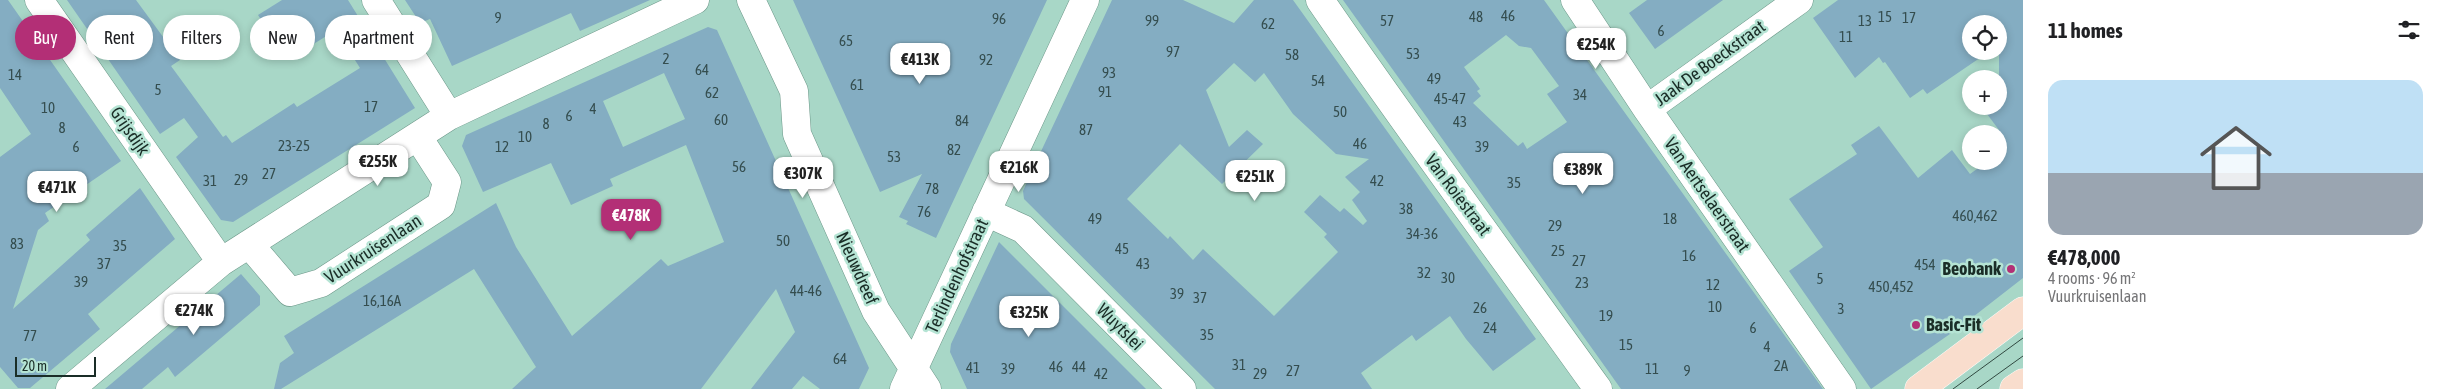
<!DOCTYPE html>
<meta charset="utf-8">
<style>
body{margin:0;font-family:"Asap Condensed",sans-serif;background:#f2f2f2;color:#202124;height:100vh;display:flex;flex-direction:column;font-size:19px;white-space:nowrap}
*{box-sizing:border-box;margin:0}
p{font-size:16px;color:#757577}
.icon{flex:none;width:28px;height:28px;fill:none;stroke:currentColor;stroke-width:2;stroke-linecap:round;stroke-linejoin:round}
.map{position:relative;flex:1;overflow:hidden}
.details{display:flex;flex-direction:column;background:#fff;width:425px}
.details>*{flex:none}
.guide{position:absolute;left:15px;top:15px;width:475px;height:45px;display:flex;gap:10px}
.buttons{position:absolute;left:1962px;top:15px;display:grid;gap:10px}
.buttons a{display:grid;place-items:center;width:45px;height:45px;border-radius:50%;background:#fff;box-shadow:0 2px 8px #0003;font-size:25px}
.scale{position:absolute;left:15px;bottom:12px;width:81px;box-sizing:border-box;padding-left:5px;border:2px solid #1a2d27;border-top:0;font-size:14px;line-height:18px;white-space:nowrap;color:#1a2d27;-webkit-text-stroke:4px #b5e4d4;paint-order:stroke}
.price{position:absolute;translate:-50% -42px;padding:0 11px;border-radius:10px;background:#fff;color:#222;font-size:16px;line-height:32px;filter:drop-shadow(0 1px 2px #0008)}
.price::after{content:'';position:absolute;left:50%;top:30px;width:15px;height:11px;margin-left:-8px;background:inherit;clip-path:polygon(0 0,100% 0,50% 100%)}
.price.on{background:#b32f76;color:#fff}
ul{padding:0;list-style:none}
li{display:grid;align-content:center;gap:10px;height:265px;padding:0 25px}
li+li{border-top:1px solid #e0e0e0}
li span{display:grid;place-items:center;height:155px;border-radius:15px;color:#555}
li>.icon{margin-inline-start:auto}
span .icon{width:90px;height:90px;fill:#fffc;stroke-width:1}
li b{font-size:21px}
h2{display:flex;justify-content:space-between;align-items:center;height:60px;padding:0 25px;font-size:21px}
.tag{padding:0 18px;border-radius:22px;background:#fff;box-shadow:0 2px 8px #0003;font-size:18px;line-height:45px}
.tag.on{background:#b32f76;color:#fff}
main{display:flex;flex:1;min-height:0}
.map>svg:first-child{display:block}
.building{fill:#84adc2;fill-rule:evenodd}
.lines{fill:none;stroke-linecap:round;stroke-linejoin:round}
.minor-casing{stroke:#6b9788;stroke-width:29}
.primary-casing{stroke:#fff;stroke-width:29}
.minor{stroke:#fff;stroke-width:28}
.primary{stroke:#f9ddcd;stroke-width:28}
.tram{stroke:#314941;stroke-width:1}
.poi-dot{fill:#b32f76;stroke:#b5e4d4;stroke-width:2}
.labels{text-anchor:middle;stroke-width:5;stroke-linejoin:round;paint-order:stroke}
.number-label{font-size:15px;fill:#344d4e}
.street-label{font-size:18px;fill:#1a2d27;stroke:#b5e4d4}
.poi-label{font-size:18px;font-weight:bold;fill:#1a2d27;stroke:#b5e4d4;text-anchor:end}
</style>
<main>
<div class="map">
<svg width="2023" height="389" viewBox="0 0 2023 389">
<rect width="100%" height="100%" fill="#a8d7c7"/>
<path class="building" d="M0,0H8L121,161L45,213L49,221L38,230L13,309L90,240L86,235L140,188L175,239L88,314L100,329L30,388H18L0,367V157L31,134L0,88Z
M67,0H136L180,60L171,66L223,137L226,135L232,143L294,103L297,107L360,68L336,30L288,60L258,15L282,0H348L415,108L233,222L221,220L176,157L198,137L184,118L160,134Z
M405,0H650L580,31L571,13L452,66L430,19L420,23Z
M793,0H1047L936,238L906,224L908,221L899,217L922,174L880,192Z
M1112,0H1183L1234,23L1254,0H1293L1536,339L1493,371L1466,339L1450,316L1416,341L1412,335L1361,373L1372,389H1215L1024,199L1023,191L1036,162ZM1234,63L1255,82L1264,73L1293,114L1336,154L1369,159L1345,177L1360,192L1352,200L1367,221L1363,225L1344,208L1340,212L1320,195L1304,212L1327,234L1324,237L1338,252L1274,316L1203,249L1193,260L1170,236L1168,239L1127,199L1180,144L1222,184L1263,144L1247,130L1229,147L1206,90Z
M1343,0H1544L1823,389H1621ZM1506,35L1519,46L1531,48L1559,86L1547,94L1567,122L1527,149L1523,142L1518,146L1473,103L1481,96L1477,91L1480,89L1464,67Z
M1647,0H1723L1655,49L1629,13Z
M1838,0H2023V278L1960,327L1871,389L1789,271L1823,247L1789,199L1857,154L1851,145L1879,126L1918,178L1952,150L1970,174L1988,161H1999V130L1981,106H1999V24H1971V51H1990L1927,94L1923,89L1910,98L1885,62L1883,63L1879,57L1855,78L1813,18Z
M708,27L717,30L869,368L859,389H820L803,376L792,389H751L795,332L776,289L701,389H512L536,367L474,269L281,389H274L280,363L294,353L284,336L496,203L516,247L572,336L661,259L668,266L724,242L686,145L610,179L613,186L571,205L551,163L483,192L462,146L466,135ZM664,73L685,119L623,147L603,101Z
M999,242L1146,389H967L950,352L951,344Z
M241,274L260,296V305L175,377L168,367L142,389H105Z"/>
<g class="lines">
<defs>
<path id="minor" d="M39,0L221,262
M376,0L449,116
M751,0L794,91L797,134L876,311L927,389
M1320,0C1410,131 1505,259 1598,389
M1575,0L1647,109L1842,389
M1647,109L1799,0
M986,212L1023,229L1182,389
M249,244L290,292L321,283L441,205L447,182L418,137
M70,389L221,262L449,116L695,0
M904,389L1085,0"/>
<path id="primary" d="M1919,389L2023,311
M2014,389L2023,383"/>
</defs>
<use href="#minor" class="minor-casing"/>
<use href="#primary" class="primary-casing"/>
<use href="#minor" class="minor"/>
<use href="#primary" class="primary"/>
<path class="tram" d="M1953,389L2023,338
M1977,389L2023,356"/>
</g>
<g class="poi-dot">
<circle cx="2011" cy="269" r="5"/>
<circle cx="1916" cy="325" r="5"/>
</g>
<g class="labels">
<g class="number-label">
<text x="1508" y="21">46</text>
<text x="1476" y="22">48</text>
<text x="1885" y="22">15</text>
<text x="498" y="23">9</text>
<text x="1909" y="23">17</text>
<text x="999" y="24">96</text>
<text x="1152" y="26">99</text>
<text x="1387" y="26">57</text>
<text x="1865" y="26">13</text>
<text x="1268" y="29">62</text>
<text x="1661" y="36">6</text>
<text x="1846" y="42">11</text>
<text x="846" y="46">65</text>
<text x="1173" y="57">97</text>
<text x="1413" y="59">53</text>
<text x="1292" y="60">58</text>
<text x="666" y="64">2</text>
<text x="986" y="65">92</text>
<text x="702" y="75">64</text>
<text x="1109" y="78">93</text>
<text x="15" y="80">14</text>
<text x="1434" y="84">49</text>
<text x="1318" y="86">54</text>
<text x="857" y="90">61</text>
<text x="158" y="95">5</text>
<text x="1105" y="97">91</text>
<text x="712" y="98">62</text>
<text x="1580" y="100">34</text>
<text x="1450" y="104">45-47</text>
<text x="371" y="112">17</text>
<text x="48" y="113">10</text>
<text x="593" y="114">4</text>
<text x="1340" y="117">50</text>
<text x="569" y="121">6</text>
<text x="721" y="125">60</text>
<text x="962" y="126">84</text>
<text x="1460" y="127">43</text>
<text x="546" y="129">8</text>
<text x="62" y="133">8</text>
<text x="1086" y="135">87</text>
<text x="525" y="142">10</text>
<text x="1360" y="149">46</text>
<text x="294" y="151">23-25</text>
<text x="76" y="152">6</text>
<text x="502" y="152">12</text>
<text x="1482" y="152">39</text>
<text x="954" y="155">82</text>
<text x="894" y="162">53</text>
<text x="739" y="172">56</text>
<text x="269" y="179">27</text>
<text x="241" y="185">29</text>
<text x="210" y="186">31</text>
<text x="1377" y="186">42</text>
<text x="1514" y="188">35</text>
<text x="932" y="194">78</text>
<text x="1406" y="214">38</text>
<text x="924" y="217">76</text>
<text x="1975" y="221">460,462</text>
<text x="1095" y="224">49</text>
<text x="1670" y="224">18</text>
<text x="1555" y="231">29</text>
<text x="1422" y="239">34-36</text>
<text x="783" y="246">50</text>
<text x="17" y="249">83</text>
<text x="120" y="251">35</text>
<text x="1122" y="254">45</text>
<text x="1558" y="256">25</text>
<text x="1689" y="261">16</text>
<text x="1579" y="266">27</text>
<text x="104" y="269">37</text>
<text x="1143" y="269">43</text>
<text x="1925" y="270">454</text>
<text x="1424" y="278">32</text>
<text x="1448" y="283">30</text>
<text x="1820" y="284">5</text>
<text x="81" y="287">39</text>
<text x="1582" y="288">23</text>
<text x="1713" y="290">12</text>
<text x="1891" y="292">450,452</text>
<text x="806" y="296">44-46</text>
<text x="1177" y="299">39</text>
<text x="1200" y="303">37</text>
<text x="382" y="306">16,16A</text>
<text x="1715" y="312">10</text>
<text x="1480" y="313">26</text>
<text x="1841" y="314">3</text>
<text x="1606" y="321">19</text>
<text x="1490" y="333">24</text>
<text x="1753" y="333">6</text>
<text x="1207" y="340">35</text>
<text x="30" y="341">77</text>
<text x="1626" y="350">15</text>
<text x="1767" y="352">4</text>
<text x="840" y="364">64</text>
<text x="1239" y="370">31</text>
<text x="1781" y="371">2A</text>
<text x="1056" y="372">46</text>
<text x="1079" y="372">44</text>
<text x="973" y="373">41</text>
<text x="1008" y="374">39</text>
<text x="1652" y="374">11</text>
<text x="1293" y="376">27</text>
<text x="1687" y="376">9</text>
<text x="1101" y="379">42</text>
<text x="1260" y="379">29</text>
</g>
<g class="street-label">
<text transform="translate(1710 63) rotate(-36)" y="6">Jaak De Boeckstraat</text>
<text transform="translate(130 131) rotate(55)" y="6">Grijsdijk</text>
<text transform="translate(1458 195) rotate(53)" y="6">Van Roiestraat</text>
<text transform="translate(1707 195) rotate(55)" y="6">Van Aertselaerstraat</text>
<text transform="translate(373 249) rotate(-33)" y="6">Vuurkruisenlaan</text>
<text transform="translate(857 268) rotate(66)" y="6">Nieuwdreef</text>
<text transform="translate(957 276) rotate(-65)" y="6">Terlindenhofstraat</text>
<text transform="translate(1120 327) rotate(45)" y="6">Wuytslei</text>
</g>
<g class="poi-label">
<text x="2001" y="275">Beobank</text>
<text x="1926" y="331" text-anchor="start">Basic-Fit</text>
</g>
</g>
</svg>
<div class="buttons">
<a><svg class="icon" aria-label="locate" viewBox="0 0 24 24"><circle cx="12" cy="12" r="6"/><path d="M12 2v4M12 18v4M2 12h4M18 12h4"/></svg></a>
<a>+</a>
<a>−</a>
</div>
<div class="scale">20 m</div>
<b class="price" style="left:1596px;top:70px">€254K</b>
<b class="price" style="left:920px;top:85px">€413K</b>
<b class="price" style="left:378px;top:187px">€255K</b>
<b class="price" style="left:1019px;top:193px">€216K</b>
<b class="price" style="left:1583px;top:195px">€389K</b>
<b class="price" style="left:803px;top:199px">€307K</b>
<b class="price" style="left:1255px;top:202px">€251K</b>
<b class="price" style="left:57px;top:213px">€471K</b>
<b class="price on" style="left:631px;top:241px">€478K</b>
<b class="price" style="left:194px;top:336px">€274K</b>
<b class="price" style="left:1029px;top:338px">€325K</b>
<div class="guide">
<a class="tag on">Buy</a>
<a class="tag">Rent</a>
<a class="tag">Filters</a>
<a class="tag">New</a>
<a class="tag">Apartment</a>
</div>
</div>
<section class="details">
<h2>11 homes<svg class="icon" aria-label="filters" viewBox="0 0 24 24"><path d="M4 7h16M4 17h16"/><circle cx="9" cy="7" r="2"/><circle cx="15" cy="17" r="2"/></svg></h2>
<ul>
<li><span style="background:linear-gradient(#bfe0f5 60%,#9aa5b1 0)"><svg class="icon" aria-label="home" viewBox="0 0 24 24"><path d="M3 11l9-7 9 7M6 9v11h12V9"/></svg></span><div><b>€478,000</b><p>4 rooms · 96 m²</p><p>Vuurkruisenlaan</p></div></li>
</ul>
</section>
</main>
